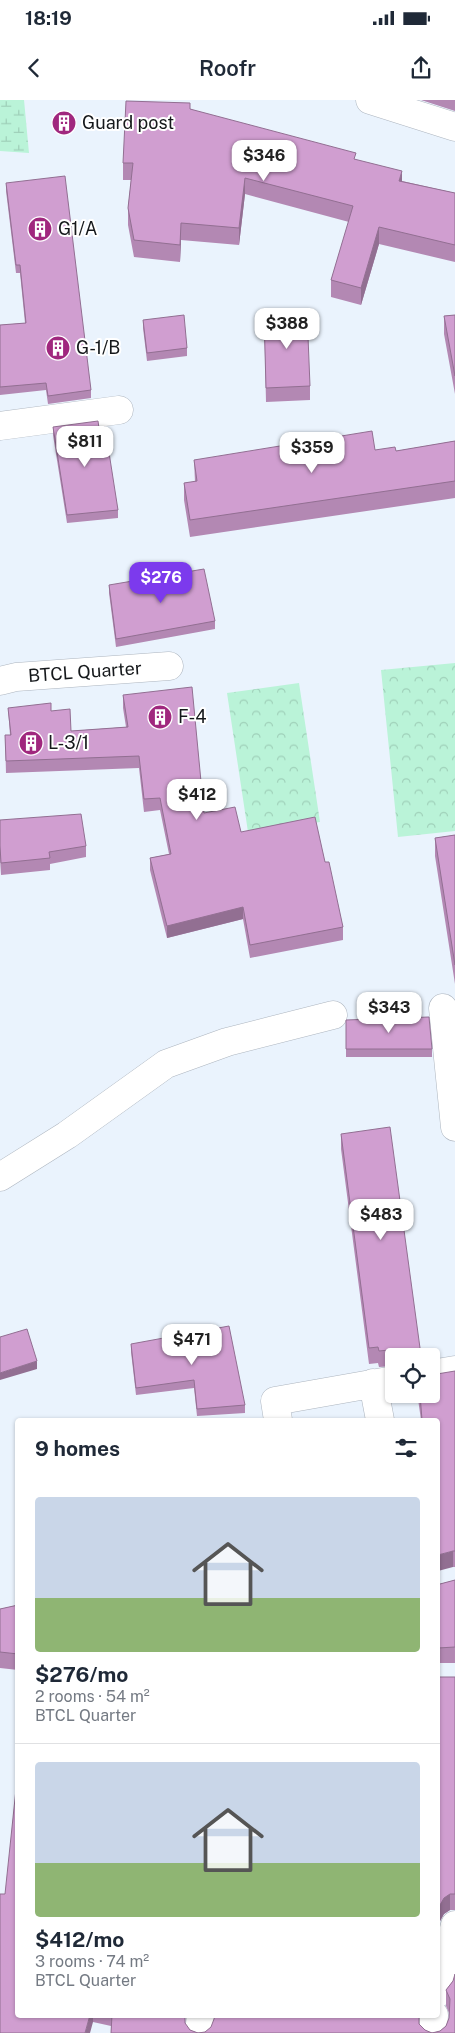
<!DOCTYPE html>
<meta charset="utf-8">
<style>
body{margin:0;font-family:"Public Sans",sans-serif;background:#f6f6f7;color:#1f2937;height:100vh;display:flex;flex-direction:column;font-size:19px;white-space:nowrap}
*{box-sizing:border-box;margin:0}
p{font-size:16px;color:#747a83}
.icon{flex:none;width:28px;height:28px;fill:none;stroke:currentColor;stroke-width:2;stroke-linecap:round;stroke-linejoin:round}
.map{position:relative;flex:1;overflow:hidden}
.side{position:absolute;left:15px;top:1318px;width:425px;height:600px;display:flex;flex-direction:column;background:#fff;border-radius:5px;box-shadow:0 1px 4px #0004}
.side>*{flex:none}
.tools{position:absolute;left:385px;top:1248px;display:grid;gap:10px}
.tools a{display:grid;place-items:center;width:55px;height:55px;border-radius:5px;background:#fff;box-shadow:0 1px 4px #0004;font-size:25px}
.price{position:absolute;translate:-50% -42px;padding:0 11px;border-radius:10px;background:#fff;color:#222;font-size:16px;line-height:32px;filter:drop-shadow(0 1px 2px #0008)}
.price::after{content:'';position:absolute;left:50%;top:30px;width:15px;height:11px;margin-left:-8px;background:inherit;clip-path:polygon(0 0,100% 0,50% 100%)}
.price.selected{background:#7c3aed;color:#fff}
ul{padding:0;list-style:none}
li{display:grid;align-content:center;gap:10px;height:265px;padding:0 20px}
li+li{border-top:1px solid #e0e1e3}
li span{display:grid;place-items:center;height:155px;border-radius:5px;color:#555}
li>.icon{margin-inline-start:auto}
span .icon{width:90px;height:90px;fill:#fffc;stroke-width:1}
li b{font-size:21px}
h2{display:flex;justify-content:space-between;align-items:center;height:60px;padding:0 20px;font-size:21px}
.status{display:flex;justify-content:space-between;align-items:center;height:35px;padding:0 25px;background:#fff;direction:ltr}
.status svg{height:14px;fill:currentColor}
header{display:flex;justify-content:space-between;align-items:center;height:65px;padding:0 20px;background:#fff;font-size:22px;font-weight:600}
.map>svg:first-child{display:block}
.wetland{fill:url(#wetland-marsh)}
.park{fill:url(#park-crowns)}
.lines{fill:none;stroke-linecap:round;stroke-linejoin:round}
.minor-casing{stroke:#adb5bf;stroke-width:29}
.minor{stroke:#fff;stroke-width:28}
.wall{fill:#b388b3}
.shaded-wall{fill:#926f92}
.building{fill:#d09ed0;stroke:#926f92}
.labels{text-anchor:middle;stroke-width:4;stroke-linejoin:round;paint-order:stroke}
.poi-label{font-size:18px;fill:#15181b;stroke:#fff;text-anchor:start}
.street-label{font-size:18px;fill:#15181b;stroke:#fff}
</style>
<div class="status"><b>18:19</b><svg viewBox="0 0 49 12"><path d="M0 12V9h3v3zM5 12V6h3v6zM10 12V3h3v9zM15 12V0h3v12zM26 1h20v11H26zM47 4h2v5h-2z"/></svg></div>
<header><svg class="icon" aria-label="back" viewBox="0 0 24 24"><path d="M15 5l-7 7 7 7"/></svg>Roofr<svg class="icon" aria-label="share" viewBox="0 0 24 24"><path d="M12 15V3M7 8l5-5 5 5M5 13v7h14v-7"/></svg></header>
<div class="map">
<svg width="455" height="1933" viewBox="0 0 455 1933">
<defs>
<pattern id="wetland-marsh" width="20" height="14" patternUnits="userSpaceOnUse" patternTransform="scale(1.25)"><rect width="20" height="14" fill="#baf3d8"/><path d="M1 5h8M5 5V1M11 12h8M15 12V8" fill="none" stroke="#9fd0b9"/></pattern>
<pattern id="park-crowns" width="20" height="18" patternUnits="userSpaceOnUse" patternTransform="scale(1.25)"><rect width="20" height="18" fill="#baf3d8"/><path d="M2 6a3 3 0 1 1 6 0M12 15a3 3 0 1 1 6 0" fill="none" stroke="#9fd0b9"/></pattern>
</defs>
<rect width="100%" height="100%" fill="#eaf3fd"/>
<path class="wetland" d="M0,0H24L29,53L0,51Z"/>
<path class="park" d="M455,563V731L398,737L381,570Z
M299,583L320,722L248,732L227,593Z"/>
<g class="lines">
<defs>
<path id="minor" d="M370,0L455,27
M0,326L119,310
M0,581L16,577L169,566
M443,908L455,1027
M0,1077L67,1035L166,964L227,942L333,915
M431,1274L455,1270
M373,1283L380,1320
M278,1320L275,1301L394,1280
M438,1893L455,1825
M199,1933L201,1915
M433,1933L434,1915"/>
</defs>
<use href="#minor" class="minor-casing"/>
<use href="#minor" class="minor"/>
</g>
<path class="wall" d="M421,0H455V11Z
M190,9L356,60L402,81L455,93V162L379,144L361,205L331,197V180L349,122L245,94L239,145L181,140L180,162L134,157L128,125V108L131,80H123V63Z
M6,83L91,290V298L48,304L46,290L0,295V225L25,223L20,173H16L6,91Z
M264,214L310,286V300L266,302Z
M455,215V294L444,234V216Z
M143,220L187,248V256L147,261L143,228Z
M53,327L99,328L118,410V418L67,423L53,335Z
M455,341V398L190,437L184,400V383L195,382L194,360L375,350L396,351Z
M109,485L215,521V529L116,547L109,493Z
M123,595L204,713L241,732L325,762L343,827V840L250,858L243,819L167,838L150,770V758L169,754L160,710L144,712L139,668L6,673L5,635H10L8,608L51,611L71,631L126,627L123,608Z
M0,720L86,746V757L50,764V770L1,775L0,758Z
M455,735V884L435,756V738Z
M346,920L432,949V957H346Z
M341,1034L420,1256H394V1266L379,1267L378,1263L369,1264L341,1049Z
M131,1244L245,1305V1313L197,1316L194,1288L136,1295L131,1252Z
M455,1271V1467H453L438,1320H421L418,1299L392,1301L391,1296V1280H394V1294H431Z
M455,1480V1563H438V1484H440Z
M18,1505V1570L0,1568V1509Z
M438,1577H455V1810H450L444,1814L440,1821L438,1831Z
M453,1881L455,1933H111V1926L93,1922L18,1915H185V1924L190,1930L198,1933L419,1924L425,1930L432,1933L440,1931L446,1926L449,1918V1913L446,1906V1890Z"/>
<path class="shaded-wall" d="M402,71V88L399,81Z
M245,78V94L239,145V128Z
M181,123V140L180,162V145Z
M379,127V144L361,205V188Z
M243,807V819L167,838V826Z
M420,1248V1256H417Z
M37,1261V1269L0,1280V1273Z
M453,1451V1467L438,1471V1455Z
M450,1794V1810L444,1814L440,1821L438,1831V1815L440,1805L444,1798Z
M90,1915H93V1922L90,1933H85Z"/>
<path class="building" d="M126,1L190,3V9L356,53L354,59L402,71L399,81L455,93V145L379,127L361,188L331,180L353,106L245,78L239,128L181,123L180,145L134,140L128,108L133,63H123Z
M65,76L91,290L48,296L46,283L0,287V225L26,223L20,165H16L6,83Z
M307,212L310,286L266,288L264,214Z
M184,215L187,248L147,253L143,220Z
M455,215V276L444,216Z
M98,321L99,328L105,327L118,410L67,415L53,327Z
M372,331L375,350L395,347L396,351L455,341V381L190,420L184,383L197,381L194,360Z
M204,469L215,521L116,539L109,485Z
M192,587L204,713L235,707L241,732L315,717L325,762H329L343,827L250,845L243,807L167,826L150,758L171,754L160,698L144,699L139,656L6,661L5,635H11L8,608L51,603V611L70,609L71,631L128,627L123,595Z
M81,714L86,746L49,752L50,758L1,763L0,746V720Z
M455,735V865L435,738Z
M429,917L432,949H346V920Z
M390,1027L420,1248L417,1256H407L406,1254L399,1249L379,1251L378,1247L369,1248L341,1034Z
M229,1226L245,1305L197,1309L194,1280L136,1288L131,1244Z
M27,1229L37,1261L0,1273V1237Z
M455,1271V1451H453L438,1455V1320H422L420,1294H431V1275Z
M391,1280H394V1285H392Z
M455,1480V1547L438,1548V1484H440Z
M18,1505V1554L0,1552V1509Z
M438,1577H455V1794H450L444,1798L440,1805L438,1815Z
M18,1670V1915H90L85,1933H0V1794H5Z
M455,1874V1933H111L112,1915H185V1923L190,1930L198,1933L205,1932L211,1927L214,1919L215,1915H419V1924L425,1930L432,1933L440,1931L446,1926L449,1918L450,1899L446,1890L453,1881Z"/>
<defs>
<symbol id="building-disc" viewBox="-11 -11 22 22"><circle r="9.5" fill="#a0277e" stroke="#fff"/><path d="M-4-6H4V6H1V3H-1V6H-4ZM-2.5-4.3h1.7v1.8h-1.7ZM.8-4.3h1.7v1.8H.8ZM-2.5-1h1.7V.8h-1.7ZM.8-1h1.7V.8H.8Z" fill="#fff"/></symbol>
</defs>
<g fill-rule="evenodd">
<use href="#building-disc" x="50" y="9" width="28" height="28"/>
<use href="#building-disc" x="26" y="115" width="28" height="28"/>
<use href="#building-disc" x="44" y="234" width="28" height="28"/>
<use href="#building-disc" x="146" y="603" width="28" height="28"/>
<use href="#building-disc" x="17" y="629" width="28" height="28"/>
</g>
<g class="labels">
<g class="poi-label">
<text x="82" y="29">Guard post</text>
<text x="58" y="135">G1/A</text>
<text x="76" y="254">G-1/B</text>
<text x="178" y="623">F-4</text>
<text x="48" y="649">L-3/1</text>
</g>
<g class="street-label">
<text transform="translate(85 572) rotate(-4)" y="6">BTCL Quarter</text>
</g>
</g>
</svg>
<div class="tools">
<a><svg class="icon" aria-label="locate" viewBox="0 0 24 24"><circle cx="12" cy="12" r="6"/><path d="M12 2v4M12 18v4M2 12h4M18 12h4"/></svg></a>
</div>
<b class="price" style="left:264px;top:82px">$346</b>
<b class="price" style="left:287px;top:250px">$388</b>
<b class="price" style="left:85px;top:368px">$811</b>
<b class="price" style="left:312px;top:374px">$359</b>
<b class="price selected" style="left:161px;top:504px">$276</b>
<b class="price" style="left:197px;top:721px">$412</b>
<b class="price" style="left:389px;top:934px">$343</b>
<b class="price" style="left:381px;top:1141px">$483</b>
<b class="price" style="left:192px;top:1266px">$471</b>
<section class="side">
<h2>9 homes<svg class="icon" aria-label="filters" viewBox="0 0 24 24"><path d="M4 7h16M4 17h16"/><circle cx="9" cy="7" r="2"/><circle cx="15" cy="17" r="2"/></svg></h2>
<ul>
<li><span style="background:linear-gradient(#c9d6e8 65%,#8fb573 0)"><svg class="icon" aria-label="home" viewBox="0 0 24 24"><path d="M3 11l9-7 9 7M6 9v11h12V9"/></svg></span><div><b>$276/mo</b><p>2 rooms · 54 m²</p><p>BTCL Quarter</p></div></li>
<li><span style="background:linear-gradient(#c9d6e8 65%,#8fb573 0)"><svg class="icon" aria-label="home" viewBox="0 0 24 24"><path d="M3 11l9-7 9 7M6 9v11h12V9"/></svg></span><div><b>$412/mo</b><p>3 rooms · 74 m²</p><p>BTCL Quarter</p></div></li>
</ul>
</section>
</div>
